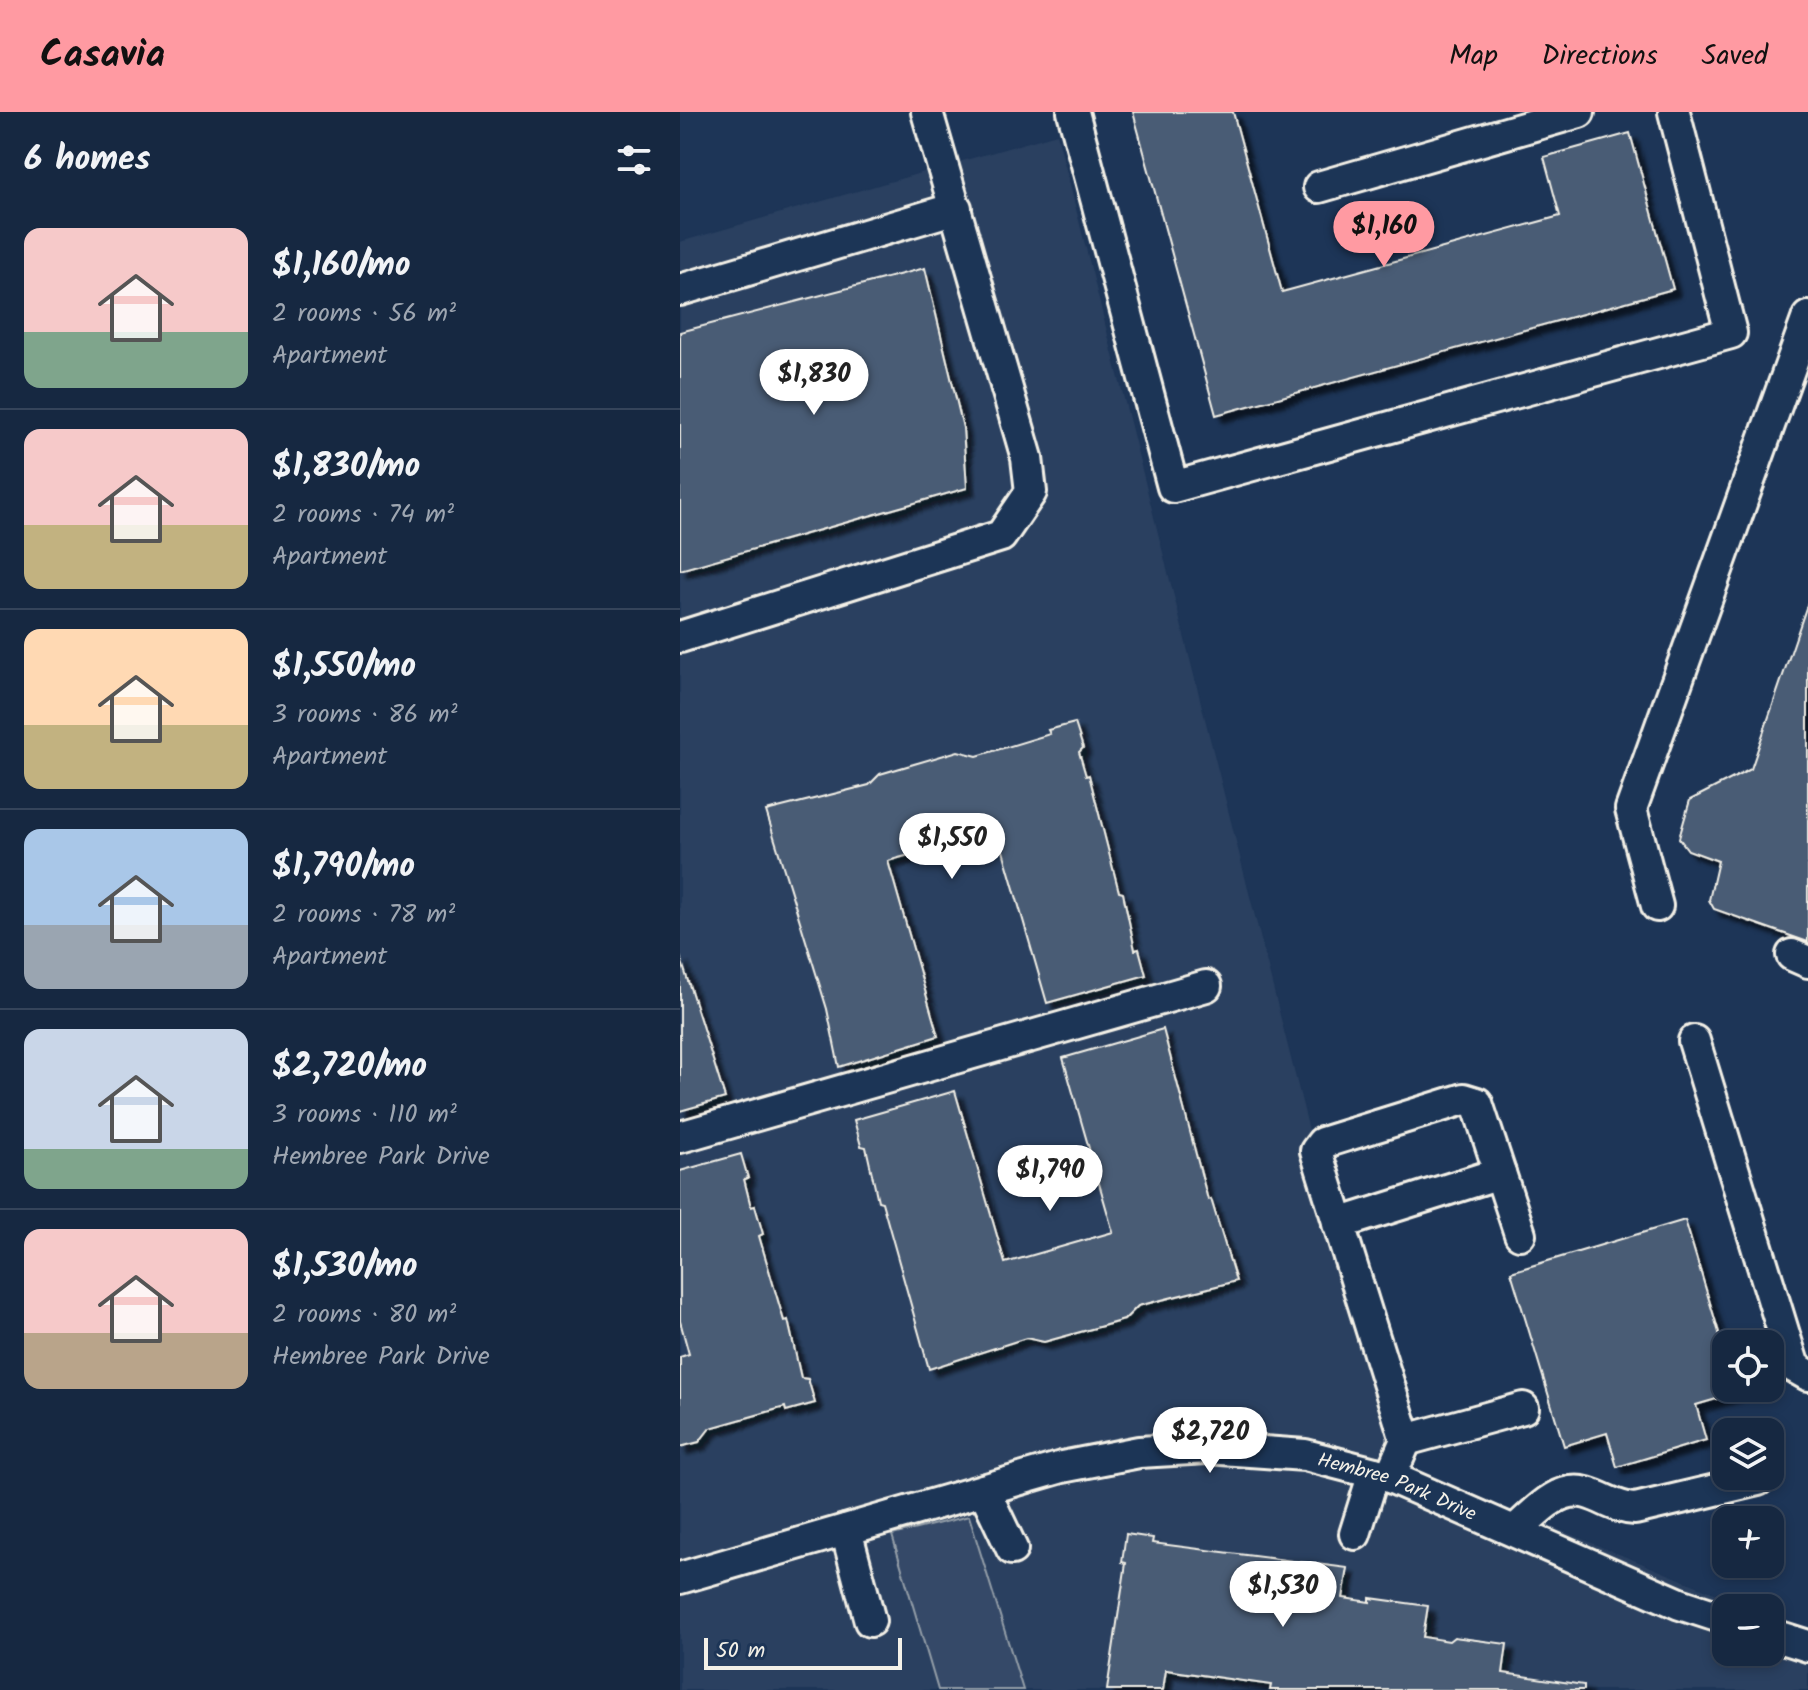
<!DOCTYPE html>
<meta charset="utf-8">
<style>
body{margin:0;font-family:Kalam,sans-serif;background:#23344c;color:#f1f3f6;height:100vh;display:flex;flex-direction:column;font-size:30px;white-space:nowrap}
*{box-sizing:border-box;margin:0}
p{font-size:26px;color:#9ea6b1}
.icon{flex:none;width:44px;height:44px;fill:none;stroke:currentColor;stroke-width:2;stroke-linecap:round;stroke-linejoin:round}
.map{position:relative;flex:1;overflow:hidden}
.details{display:flex;flex-direction:column;background:#162841;width:680px}
.details>*{flex:none}
.tools{position:absolute;left:1032px;top:1218px;display:grid;gap:16px}
.tools a{display:grid;place-items:center;width:72px;height:72px;border-radius:16px;background:#162841;box-shadow:0 4px 12px #0003,0 0 0 2px #35445a;font-size:40px}
.scale{position:absolute;left:24px;bottom:20px;width:198px;box-sizing:border-box;padding-left:8px;border:4px solid #f4f1e8;border-top:0;font-size:22px;line-height:28px;white-space:nowrap;color:#f4f1e8;-webkit-text-stroke:6px #1d3557;paint-order:stroke}
.price{position:absolute;translate:-50% -68px;padding:0 18px;border-radius:28px;background:#fff;color:#222;font-size:26px;line-height:52px;filter:drop-shadow(0 2px 4px #0008)}
.price::after{content:'';position:absolute;left:50%;top:48px;width:24px;height:18px;margin-left:-12px;background:inherit;clip-path:polygon(0 0,100% 0,50% 100%)}
.price.active{background:#ff9aa2;color:#111}
ul{padding:0;list-style:none}
li{display:flex;align-items:center;gap:24px;height:200px;padding:0 24px}
li+li{border-top:2px solid #35445a}
li span{display:grid;place-items:center;flex:none;width:224px;height:160px;border-radius:16px;color:#555}
li>.icon{margin-inline-start:auto}
span .icon{width:96px;height:96px;fill:#fffc;stroke-width:1}
li b{font-size:34px}
h2{display:flex;justify-content:space-between;align-items:center;height:96px;padding:0 24px;font-size:34px}
header{display:flex;align-items:center;gap:48px;box-sizing:border-box;height:112px;padding:0 40px;background:#ff9aa2;color:#111}
header strong{font-size:38px}
nav{display:flex;gap:44px;margin-inline-start:auto;font-size:28px}
main{display:flex;flex:1;min-height:0}
.map>svg:first-child{display:block}
.built{fill:#2a4060}
.green{fill:#354a67;stroke:#949ea8;stroke-width:2}
.building{fill:#485b74;stroke:#f4f1e8;stroke-width:2;filter:url(#shadow)}
.lines{fill:none;stroke-linecap:round;stroke-linejoin:round}
.minor-casing{stroke:#f4f1e8;stroke-width:36}
.minor{stroke:#1d3557;stroke-width:30}
.labels{text-anchor:middle;stroke-width:8;stroke-linejoin:round;paint-order:stroke}
.street-label{font-size:20px;fill:#f4f1e8;stroke:#1d3557}
</style>
<header>
<strong>Casavia</strong>
<nav><a>Map</a><a>Directions</a><a>Saved</a></nav>
</header>
<main>
<section class="details">
<h2>6 homes<svg class="icon" aria-label="filters" viewBox="0 0 24 24"><path d="M4 7h16M4 17h16"/><circle cx="9" cy="7" r="2"/><circle cx="15" cy="17" r="2"/></svg></h2>
<ul>
<li><span style="background:linear-gradient(#f6c9c9 65%,#7fa58c 0)"><svg class="icon" aria-label="home" viewBox="0 0 24 24"><path d="M3 11l9-7 9 7M6 9v11h12V9"/></svg></span><div><b>$1,160/mo</b><p>2 rooms · 56 m²</p><p>Apartment</p></div></li>
<li><span style="background:linear-gradient(#f6c9c9 60%,#c2b280 0)"><svg class="icon" aria-label="home" viewBox="0 0 24 24"><path d="M3 11l9-7 9 7M6 9v11h12V9"/></svg></span><div><b>$1,830/mo</b><p>2 rooms · 74 m²</p><p>Apartment</p></div></li>
<li><span style="background:linear-gradient(#ffd9b3 60%,#c2b280 0)"><svg class="icon" aria-label="home" viewBox="0 0 24 24"><path d="M3 11l9-7 9 7M6 9v11h12V9"/></svg></span><div><b>$1,550/mo</b><p>3 rooms · 86 m²</p><p>Apartment</p></div></li>
<li><span style="background:linear-gradient(#a9c7e8 60%,#9aa5b1 0)"><svg class="icon" aria-label="home" viewBox="0 0 24 24"><path d="M3 11l9-7 9 7M6 9v11h12V9"/></svg></span><div><b>$1,790/mo</b><p>2 rooms · 78 m²</p><p>Apartment</p></div></li>
<li><span style="background:linear-gradient(#c9d6e8 75%,#7fa58c 0)"><svg class="icon" aria-label="home" viewBox="0 0 24 24"><path d="M3 11l9-7 9 7M6 9v11h12V9"/></svg></span><div><b>$2,720/mo</b><p>3 rooms · 110 m²</p><p>Hembree Park Drive</p></div></li>
<li><span style="background:linear-gradient(#f6c9c9 65%,#b9a48a 0)"><svg class="icon" aria-label="home" viewBox="0 0 24 24"><path d="M3 11l9-7 9 7M6 9v11h12V9"/></svg></span><div><b>$1,530/mo</b><p>2 rooms · 80 m²</p><p>Hembree Park Drive</p></div></li>
</ul>
</section>
<div class="map">
<svg width="1128" height="1578" viewBox="0 0 1128 1578">
<defs>
<filter id="shadow"><feDropShadow dx="7" dy="7" stdDeviation="2" flood-color="#0009"/></filter>
</defs>
<rect width="100%" height="100%" fill="#1d3557"/>
<filter id="ink" filterUnits="userSpaceOnUse"><feTurbulence type="fractalNoise" baseFrequency=".0125" numOctaves="2"/><feDisplacementMap in="SourceGraphic" scale="16" xChannelSelector="R" yChannelSelector="G"/><feConvolveMatrix kernelMatrix="1 2 1 2 8 2 1 2 1" color-interpolation-filters="sRGB"/></filter>
<g filter="url(#ink)">
<path class="built" d="M377,22L713,1350L1071,1496H1046V1540H1090V1504L1128,1519V1578H0V130Z"/>
<path class="green" d="M289,1404L343,1578H258L212,1423Z"/>
<path class="building" d="M453,0H553L602,180L880,104L864,45L950,21L993,177L536,303Z
M245,156L283,316L287,376L0,458V220Z
M1128,490V830L1034,797L1029,788L1038,749L1008,738L999,726L1010,688L1071,657Z
M395,611L403,636L399,640L406,664L409,663L439,780L443,781L455,838L459,837L466,863L367,891L317,718L208,749L258,924L159,955L147,897L86,699L189,673L200,662L278,639L297,644L370,622L368,618Z
M0,844L45,986L0,999Z
M483,917L528,1088L531,1087L556,1169L458,1194L444,1208L364,1230L346,1226L249,1257L202,1090L198,1089L186,1035L181,1034L174,1008L275,979L325,1151L433,1120L383,946Z
M61,1042L68,1066L64,1067L71,1095L75,1094L83,1122L79,1124L104,1209L108,1208L121,1266L128,1267L135,1291L106,1299L105,1295L30,1316L19,1330L0,1335V1245L9,1242L0,1209V1059Z
M1005,1108L1046,1244V1276H1056L1057,1281L1016,1293L1026,1328L937,1355L927,1321L884,1334L831,1160Z
M446,1422L473,1426L472,1431L668,1456L663,1486L690,1490V1486L748,1494L743,1525L769,1529L774,1525L827,1532L823,1561L904,1573V1578H590L591,1573L486,1558L483,1578H427L446,1451L442,1450Z"/>
<g class="lines">
<defs>
<g id="minor">
<path d="M393,0L493,375L1051,221L994,0"/>
<path d="M639,75L899,0"/>
<path d="M0,178L276,96"/>
<path d="M0,525L321,424L351,380L347,346L247,0"/>
<path d="M977,794L951,697L1128,205"/>
<path d="M1112,843L1128,850"/>
<path d="M1014,929L1114,1255L1128,1263"/>
<path d="M0,1025L526,874"/>
<path d="M658,1112L820,1061"/>
<path d="M726,1328L843,1296"/>
<path d="M710,1365L726,1328L636,1039L642,1031L784,987L797,991L840,1122"/>
<path d="M304,1378L332,1437"/>
<path d="M166,1418L190,1509"/>
<path d="M836,1418C856,1400 878,1373 907,1381C925,1386 935,1396 955,1397L1078,1368"/>
<path d="M675,1422L694,1361"/>
<path id="s1" d="M0,1466L382,1355L459,1340L527,1336L625,1343L710,1365L1000,1492L1046,1507"/>
<path d="M1090,1522L1128,1534"/>
</g>
</defs>
<use href="#minor" class="minor-casing"/>
<use href="#minor" class="minor"/>
</g>
</g>
<g class="labels">
<g class="street-label">
<text dy="7" stroke="none"><textPath href="#s1" startOffset="740">Hembree Park Drive</textPath></text>
</g>
</g>
</svg>
<div class="tools">
<a><svg class="icon" aria-label="locate" viewBox="0 0 24 24"><circle cx="12" cy="12" r="6"/><path d="M12 2v4M12 18v4M2 12h4M18 12h4"/></svg></a>
<a><svg class="icon" aria-label="layers" viewBox="0 0 24 24"><path d="M12 4l9 5-9 5-9-5zM3 14l9 5 9-5"/></svg></a>
<a>+</a>
<a>−</a>
</div>
<div class="scale">50 m</div>
<b class="price active" style="left:704px;top:157px">$1,160</b>
<b class="price" style="left:134px;top:305px">$1,830</b>
<b class="price" style="left:272px;top:769px">$1,550</b>
<b class="price" style="left:370px;top:1101px">$1,790</b>
<b class="price" style="left:530px;top:1363px">$2,720</b>
<b class="price" style="left:603px;top:1517px">$1,530</b>
</div>
</main>
